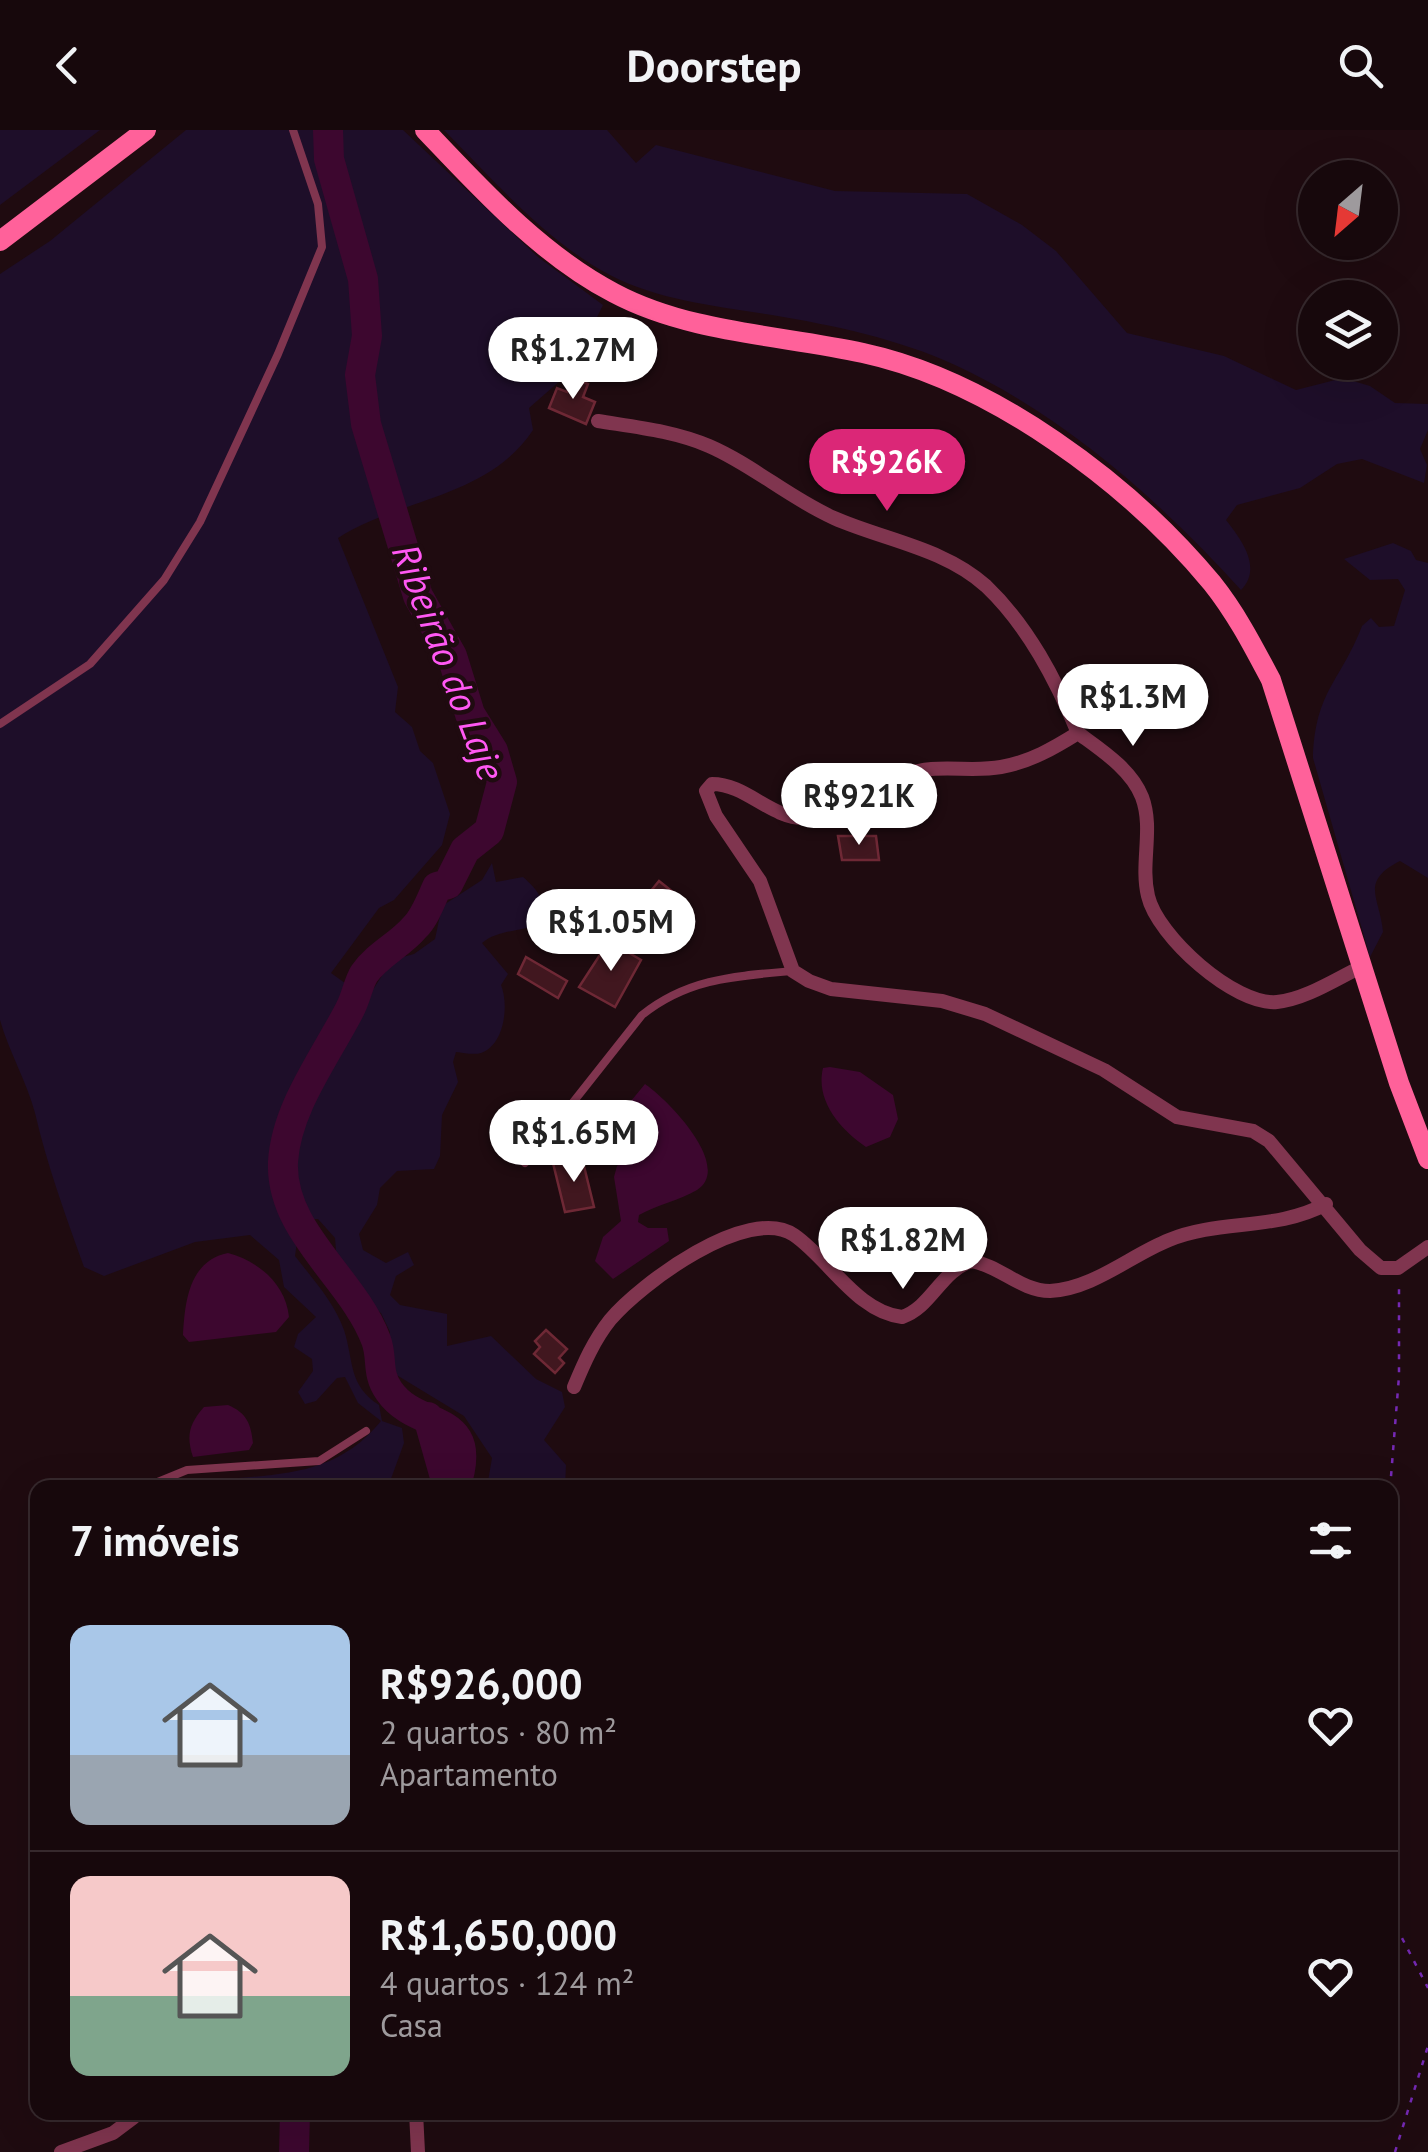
<!DOCTYPE html>
<html lang="pt">
<meta charset="utf-8">
<style>
body{margin:0;font-family:"PT Sans",sans-serif;background:#201115;color:#f1f3f6;height:100vh;display:flex;flex-direction:column;font-size:38px;white-space:nowrap}
*{box-sizing:border-box;margin:0}
p{font-size:32px;color:#9e9a9d}
.icon{flex:none;width:55px;height:55px;fill:none;stroke:currentColor;stroke-width:2;stroke-linecap:round;stroke-linejoin:round}
.map{position:relative;flex:1;overflow:hidden}
.details{position:absolute;left:30px;top:1350px;width:1368px;height:640px;display:flex;flex-direction:column;background:#17080c;border-radius:20px;box-shadow:0 10px 40px #0002,0 0 0 2px #36292d}
.details>*{flex:none}
.needle{width:65px;rotate:208deg}
.tools{position:absolute;left:1298px;top:30px;display:grid;gap:20px}
.tools a{display:grid;place-items:center;width:100px;height:100px;border-radius:50%;background:#17080c;box-shadow:0 10px 40px #0002,0 0 0 2px #36292d;font-size:50px}
.price{position:absolute;translate:-50% -85px;padding:0 22px;border-radius:35px;background:#fff;color:#222;font-size:32px;line-height:65px;filter:drop-shadow(0 2px 5px #0008)}
.price::after{content:'';position:absolute;left:50%;top:60px;width:30px;height:22px;margin-left:-15px;background:inherit;clip-path:polygon(0 0,100% 0,50% 100%)}
.price.active{background:#db2777;color:#fff}
ul{padding:0;list-style:none}
li{display:flex;align-items:center;gap:30px;height:250px;padding:0 40px}
li+li{border-top:2px solid #36292d}
li span{display:grid;place-items:center;flex:none;width:280px;height:200px;border-radius:20px;color:#555}
li>.icon{margin-inline-start:auto}
span .icon{width:120px;height:120px;fill:#fffc;stroke-width:1}
li b{font-size:42px}
h2{display:flex;justify-content:space-between;align-items:center;height:120px;padding:0 40px;font-size:42px}
header{display:flex;justify-content:space-between;align-items:center;height:130px;padding:0 40px;background:#17080c;font-size:45px;font-weight:700}
.map>svg:first-child{display:block}
.green{fill:#1e0e29}
.water{fill:#3d072f}
.lines{fill:none;stroke-linecap:round;stroke-linejoin:round}
.river{stroke:#3d072f;stroke-width:30}
.building{fill:#41171f;stroke:#6e2835;stroke-width:2.5}
.path{stroke:#7529b4;stroke-width:2.5;stroke-dasharray:5 8;stroke-linecap:butt}
.lane{stroke:#80354f;stroke-width:8}
.street{stroke:#80354f;stroke-width:14}
.secondary{stroke:#ff619a;stroke-width:20}
.labels{text-anchor:middle;stroke-width:9;stroke-linejoin:round;paint-order:stroke}
.water-label{font-size:38px;font-style:italic;fill:#ff58f3;stroke:#1f0b10}
</style>
<header><svg class="icon" aria-label="back" viewBox="0 0 24 24"><path d="M15 5l-7 7 7 7"/></svg>Doorstep<svg class="icon" aria-label="search" viewBox="0 0 24 24"><circle cx="10" cy="10" r="6"/><path d="M15 15l6 6"/></svg></header>
<div class="map">
<svg width="1428" height="2022" viewBox="0 0 1428 2022">
<rect width="100%" height="100%" fill="#1f0b10"/>
<path class="green" d="M0,0H100L0,75Z
M186,0H403L538,127L603,175L570,242L529,278L533,300C488,368 400,368 338,408L398,557L395,582L412,597L420,621L433,633L450,684L442,715L394,770L379,778L331,843L367,869L392,830L414,824L435,809L442,776L482,750L492,733L496,752L523,747C540,762 545,770 543,792C522,803 501,798 482,813L508,844L501,855C509,874 505,915 481,923C474,925 464,923 456,922L453,932L458,952L442,985L440,1026L434,1039L397,1041L380,1058L377,1075L359,1104L363,1120L386,1133L408,1122L414,1135L396,1146L390,1165L400,1175L447,1184V1216L491,1206L536,1249L562,1262L565,1277L544,1310L566,1335L565,1357H487L492,1328L464,1286L390,1241L385,1232L390,1202L381,1183L369,1176L337,1132L335,1108L318,1089H306L299,1098L295,1126C312,1148 334,1172 344,1200C354,1231 348,1255 379,1275L382,1291L402,1298L404,1313L388,1357H168C246,1339 325,1361 381,1291L358,1273L345,1247L337,1248L316,1271L305,1274L298,1262L313,1241L312,1229L294,1217L298,1204L316,1187L284,1157L279,1130L250,1105L195,1112L104,1146L84,1137C66,1087 47,1035 35,983C27,952 9,922 0,890V144L50,111Z
M444,0H607L636,33L656,15L835,61L967,64L1022,95L1056,121L1127,203L1224,226L1296,260L1343,248L1370,256L1395,273L1428,274V300L1420,319L1427,335L1424,353L1362,329L1337,334L1300,358L1237,375L1226,390C1241,409 1263,438 1241,460C1160,371 1065,286 955,235C899,209 832,195 772,185C717,176 660,171 610,145C547,112 493,50 444,0Z
M1393,413L1411,421L1416,430L1428,433V748L1400,731C1359,752 1380,767 1383,802L1370,827L1313,628C1315,561 1341,551 1362,496L1371,488L1379,497L1394,496L1405,460L1398,449L1370,450L1344,429Z"/>
<path class="water" d="M830,937L860,942L893,965L898,989L890,1007L866,1017C841,1000 815,971 823,938Z
M645,954C666,968 734,1036 697,1060C680,1070 657,1075 639,1085L638,1092L648,1098H667L669,1111L613,1149L595,1131L603,1107L621,1091L614,1047L617,1036L637,1016L623,999L634,983L631,971Z
M228,1123C259,1131 286,1155 289,1187L276,1202L189,1212L183,1205C185,1171 189,1131 228,1123Z
M228,1275C247,1283 251,1294 253,1313L249,1320L193,1327C186,1306 189,1294 204,1277Z"/>
<g class="lines">
<path class="river" d="M328,0L329,29L363,149L367,206L360,245L366,294L418,466L452,526L470,584L493,621L502,652L489,701L465,720L448,754L437,757C431,770 425,787 415,797C400,815 378,824 364,844C358,854 356,868 350,879C326,926 286,978 283,1032C280,1102 353,1148 376,1210C383,1228 376,1243 389,1261C418,1303 482,1280 455,1358
M428,1287L448,1358
M294,2022L295,1982"/>
</g>
<path class="building" d="M573,248L588,254L583,267L595,272L586,294L549,278L557,258L567,262Z
M838,706H876L879,730H842Z
M659,751L679,767L645,803L628,789Z
M609,811L641,830L615,877L579,857Z
M526,827L567,851L558,868L518,844Z
M582,1028L594,1077L565,1082L553,1033Z
M546,1200L567,1219L559,1228L564,1233L555,1243L534,1224L540,1217L535,1211Z"/>
<g class="lines">
<path class="path" d="M1390,1359L1399,1246V1156
M1390,1785L1428,1858
M1395,2022L1428,1916"/>
<path class="lane" d="M0,594L90,534L164,450L200,392L278,224L322,117L318,74L293,0
M525,1033L642,885C688,848 736,846 793,841
M143,1358L187,1340L319,1331L366,1301"/>
<path class="street" d="M598,291C635,297 674,301 709,316C753,335 789,368 834,388C884,410 944,418 986,456C1028,496 1056,550 1078,603
M1361,837C1336,849 1306,869 1277,872C1235,876 1157,806 1148,766C1140,733 1154,699 1142,667C1131,639 1101,620 1078,603C1054,618 1030,632 1001,637C968,643 935,632 902,646C868,660 844,687 804,688C770,688 746,654 712,654L706,661L716,686L760,751L793,841L809,851L831,859L942,871L985,884L1104,940L1177,987L1253,1001L1269,1011L1360,1120L1381,1138H1398L1428,1117
M574,1257C584,1233 594,1210 610,1190C640,1154 748,1074 794,1105C829,1129 857,1182 902,1187C932,1177 941,1140 972,1131C1000,1136 1021,1161 1050,1161C1093,1159 1131,1125 1169,1110C1220,1089 1276,1101 1326,1074
M416,1982L418,2022
M61,2022L113,2003L133,1988"/>
<path class="secondary" d="M425,0C481,59 541,125 614,163C689,203 781,205 863,223C992,251 1129,353 1212,453C1236,483 1253,516 1271,550L1399,953L1428,1029
M0,111L146,0"/>
</g>
<g class="labels">
<g class="water-label">
<text transform="translate(448 532) rotate(69)" y="13">Ribeirão do Laje</text>
</g>
</g>
</svg>
<div class="tools">
<a><svg class="needle" viewBox="-14 -14 28 28"><path d="M0-13l5 13h-10z" fill="#e53935"/><path d="M0 13l5-13h-10z" fill="#9e9a9d"/></svg></a>
<a><svg class="icon" aria-label="layers" viewBox="0 0 24 24"><path d="M12 4l9 5-9 5-9-5zM3 14l9 5 9-5"/></svg></a>
</div>
<b class="price" style="left:573px;top:272px">R$1.27M</b>
<b class="price active" style="left:887px;top:384px">R$926K</b>
<b class="price" style="left:1133px;top:619px">R$1.3M</b>
<b class="price" style="left:859px;top:718px">R$921K</b>
<b class="price" style="left:611px;top:844px">R$1.05M</b>
<b class="price" style="left:574px;top:1055px">R$1.65M</b>
<b class="price" style="left:903px;top:1162px">R$1.82M</b>
<section class="details">
<h2>7 imóveis<svg class="icon" aria-label="filters" viewBox="0 0 24 24"><path d="M4 7h16M4 17h16"/><circle cx="9" cy="7" r="2"/><circle cx="15" cy="17" r="2"/></svg></h2>
<ul>
<li><span style="background:linear-gradient(#a9c7e8 65%,#9aa5b1 0)"><svg class="icon" aria-label="home" viewBox="0 0 24 24"><path d="M3 11l9-7 9 7M6 9v11h12V9"/></svg></span><div><b>R$926,000</b><p>2 quartos · 80 m²</p><p>Apartamento</p></div><svg class="icon" aria-label="heart" viewBox="0 0 24 24"><path d="M12 20l-8-8c-3-5 5-10 8-4 3-6 11-1 8 4z"/></svg></li>
<li><span style="background:linear-gradient(#f6c9c9 60%,#7fa58c 0)"><svg class="icon" aria-label="home" viewBox="0 0 24 24"><path d="M3 11l9-7 9 7M6 9v11h12V9"/></svg></span><div><b>R$1,650,000</b><p>4 quartos · 124 m²</p><p>Casa</p></div><svg class="icon" aria-label="heart" viewBox="0 0 24 24"><path d="M12 20l-8-8c-3-5 5-10 8-4 3-6 11-1 8 4z"/></svg></li>
</ul>
</section>
</div>
